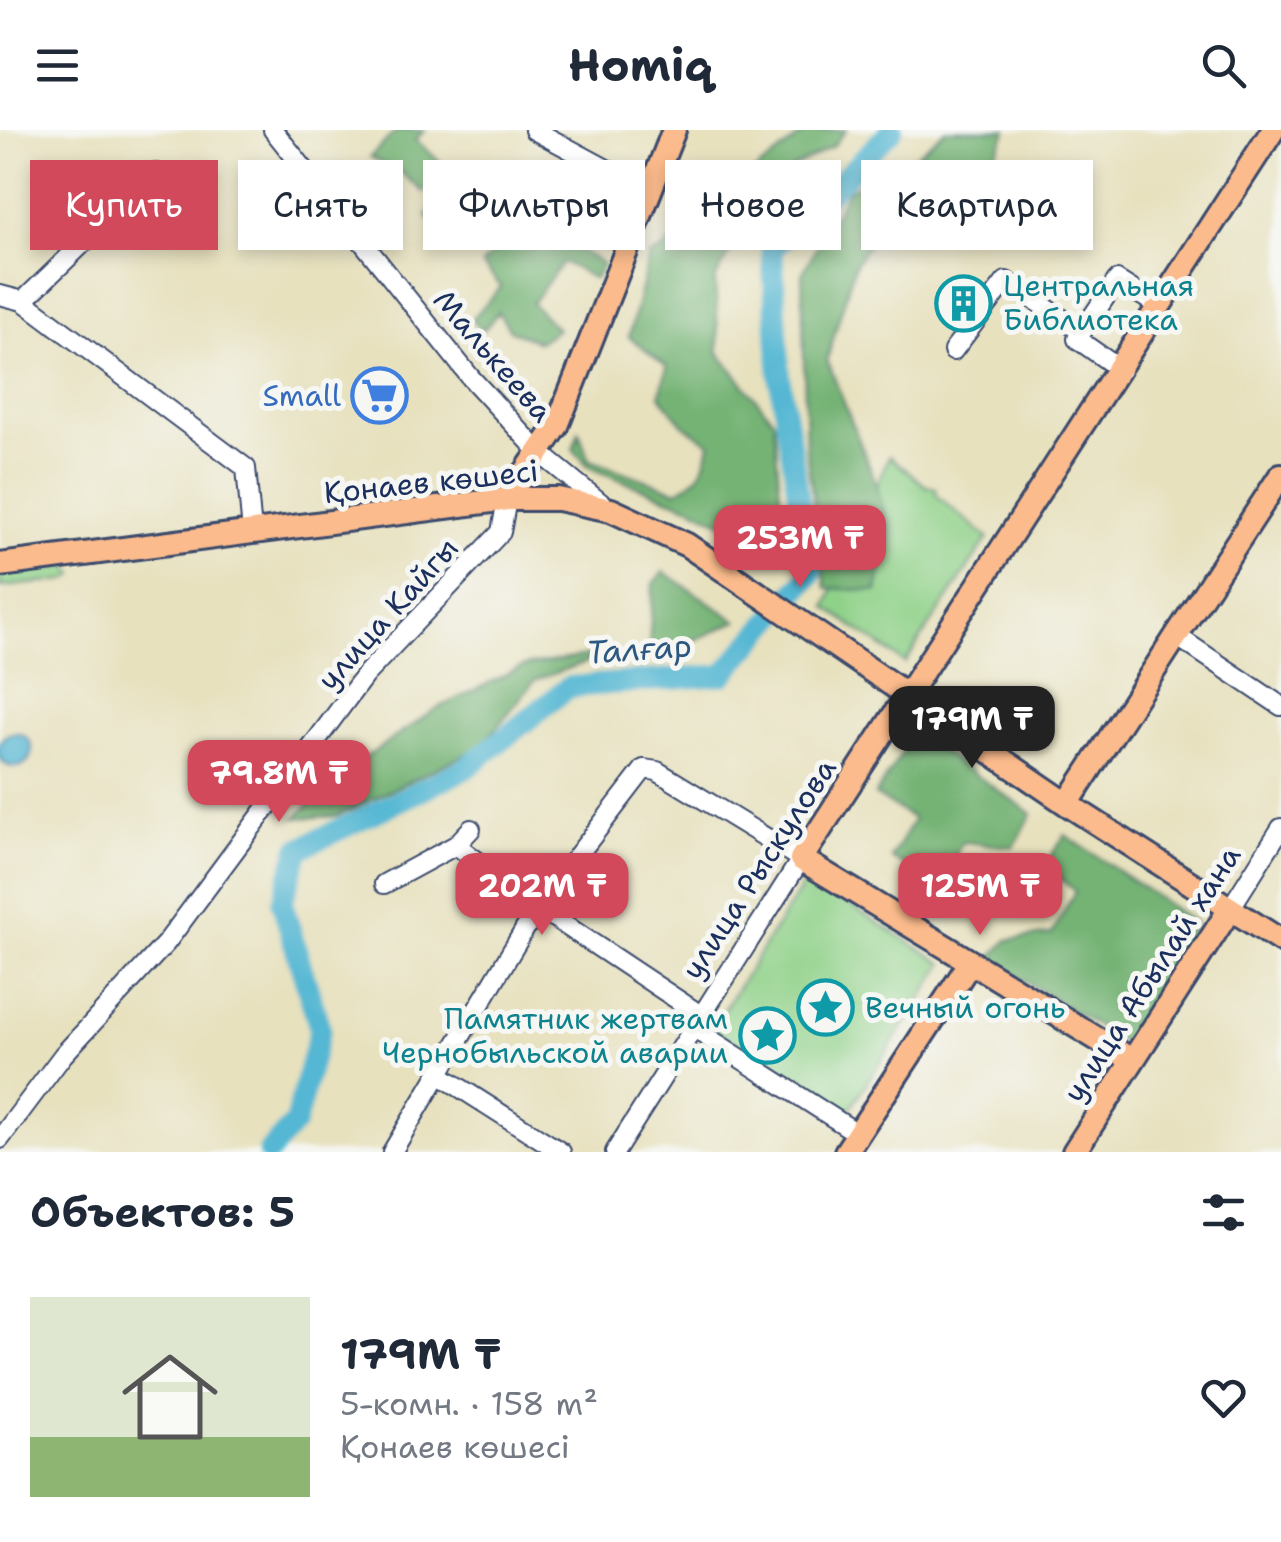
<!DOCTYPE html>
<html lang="ru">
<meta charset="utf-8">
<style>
body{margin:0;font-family:"Shantell Sans",sans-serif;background:#f6f6f7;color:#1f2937;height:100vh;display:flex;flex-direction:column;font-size:38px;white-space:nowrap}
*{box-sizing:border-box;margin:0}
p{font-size:32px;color:#747a83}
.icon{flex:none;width:55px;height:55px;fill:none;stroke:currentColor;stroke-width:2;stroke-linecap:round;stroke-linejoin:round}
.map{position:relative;height:1022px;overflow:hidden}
.drawer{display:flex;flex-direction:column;background:#fff;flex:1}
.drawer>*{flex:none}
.top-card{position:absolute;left:30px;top:30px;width:1222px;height:90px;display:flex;gap:20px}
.price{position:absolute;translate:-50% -85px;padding:0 22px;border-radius:20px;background:#d1495b;color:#fff;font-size:32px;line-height:65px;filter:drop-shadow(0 2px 5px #0008)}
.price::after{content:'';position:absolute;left:50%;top:60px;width:30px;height:22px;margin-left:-15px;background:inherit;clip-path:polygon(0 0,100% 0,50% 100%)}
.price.current{background:#222;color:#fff}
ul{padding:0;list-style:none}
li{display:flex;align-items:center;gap:30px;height:250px;padding:0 30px}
li span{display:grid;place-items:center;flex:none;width:280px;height:200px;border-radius:0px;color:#555}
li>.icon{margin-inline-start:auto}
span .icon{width:120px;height:120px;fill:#fffc;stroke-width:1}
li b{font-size:42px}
h2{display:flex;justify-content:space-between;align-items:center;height:120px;padding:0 30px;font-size:42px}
.tag{padding:0 35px;border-radius:0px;background:#fff;box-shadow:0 5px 15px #0003;font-size:35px;line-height:90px}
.tag.current{background:#d1495b;color:#fff}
header{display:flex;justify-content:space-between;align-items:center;height:130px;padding:0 30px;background:#fff;font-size:45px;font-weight:700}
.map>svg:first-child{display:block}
.green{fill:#90d189;stroke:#568074;stroke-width:2.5}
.forest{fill:#74b375;stroke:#48716a;stroke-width:2.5}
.water{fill:#55b7d3;stroke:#387398;stroke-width:2.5}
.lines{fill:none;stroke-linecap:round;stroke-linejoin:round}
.river{stroke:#55b7d3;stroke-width:22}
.minor-casing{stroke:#3a4a6c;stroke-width:22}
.major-casing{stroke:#3a4a6c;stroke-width:28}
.minor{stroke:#fff;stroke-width:18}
.major{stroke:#fbbb8c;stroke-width:22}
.labels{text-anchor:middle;stroke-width:10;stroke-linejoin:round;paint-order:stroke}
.culture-label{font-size:30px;fill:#0d838f;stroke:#f6f6f2;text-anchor:start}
.street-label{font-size:30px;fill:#1b2f5e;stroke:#f6f6f2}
.shop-label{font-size:30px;fill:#366cbe;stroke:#f6f6f2;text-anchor:end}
.water-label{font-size:32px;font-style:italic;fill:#2c5881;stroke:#f6f6f2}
</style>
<header><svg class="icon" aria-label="menu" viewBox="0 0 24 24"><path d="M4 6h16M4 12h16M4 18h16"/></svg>Homiq<svg class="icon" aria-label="search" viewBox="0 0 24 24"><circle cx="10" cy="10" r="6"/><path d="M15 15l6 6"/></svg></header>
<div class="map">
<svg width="1281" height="1022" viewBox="0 0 1281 1022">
<rect width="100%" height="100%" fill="#f6f6f2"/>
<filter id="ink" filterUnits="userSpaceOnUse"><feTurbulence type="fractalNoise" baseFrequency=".01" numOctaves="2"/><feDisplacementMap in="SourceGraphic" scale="20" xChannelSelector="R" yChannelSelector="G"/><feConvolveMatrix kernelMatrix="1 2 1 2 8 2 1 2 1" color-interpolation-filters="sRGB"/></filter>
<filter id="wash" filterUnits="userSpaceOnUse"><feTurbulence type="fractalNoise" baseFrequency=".0048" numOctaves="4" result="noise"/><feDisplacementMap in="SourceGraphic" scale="40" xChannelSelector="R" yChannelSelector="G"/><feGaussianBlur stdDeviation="2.25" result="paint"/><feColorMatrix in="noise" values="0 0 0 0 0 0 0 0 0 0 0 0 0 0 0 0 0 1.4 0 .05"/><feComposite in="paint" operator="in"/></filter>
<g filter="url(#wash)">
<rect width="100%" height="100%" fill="#e7e1be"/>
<path class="green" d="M889,326L926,356L936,358V365L988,408L905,533L826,477Z
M68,436L75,444L67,450L0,457V443Z
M807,748L944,834L845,986L711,900Z"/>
<path class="forest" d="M397,0H425L415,10L449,39L444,50L424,62L400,42L370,27Z
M808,0H846L833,16L790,40L761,65L715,150L719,223L774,291L784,410L779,423L696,379L590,338L573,319L579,302L589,330L677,361C700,349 706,338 710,313L684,295L660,266L667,237L629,207L649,126L663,120L724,46L745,49Z
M945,0H1007L997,21L877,101L855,134L827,230L877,356L888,401L877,461L826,458L806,319L802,144L848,60L912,29Z
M535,35L542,42L530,55L537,63L548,60L568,71L575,65L590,67L588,75L569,88L584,101L578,119L603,134L595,149L563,132L532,173L557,199L539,212L510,200L498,182L483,201L471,190L501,157L482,134L494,122L486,113L451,117L427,86L434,74L477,49L496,60Z
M664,442L737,491L686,514L649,518L653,454Z
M618,521L535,550L481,617L337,686L295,688L340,645L436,579L524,536Z
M915,603L1032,684L1014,717L962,712L941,757L891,728L914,689L875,665Z
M1065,705L1195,793L1127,915L990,829L1008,810L1052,804L1075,761L1044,736Z"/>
<path class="water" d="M-2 620a17 17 0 1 1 34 0a17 17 0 1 1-34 0Z"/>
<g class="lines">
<path class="river" d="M269,1022L295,993L320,899L282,773L299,719L465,639L569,557L723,545L811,444L780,251L772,119L892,0"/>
</g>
</g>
<g filter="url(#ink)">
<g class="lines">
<defs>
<path id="minor" d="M273,0L471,248L541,324L606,377
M534,0L651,63
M0,165L23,171L246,338L252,402
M23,171L156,43
M953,221L1006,151L1082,202
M1121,240L1077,209L1117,150L1160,177
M1175,505L1281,576
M456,715L471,699
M384,754L456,715L538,777L702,886
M1230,779L1281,698
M693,898L857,1003
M440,945L561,1022
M0,1009L63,925L166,813L365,545L501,402L507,369
M392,1022L538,777L644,639L657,641L801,729L615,1022"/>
<path id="major" d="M507,369L557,296L674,0
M0,435L507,369H558L611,380L687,415L1067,674L1281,811
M1067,674L1281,345
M1132,930L801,729L1273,0
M846,1022L970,833
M1074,1022L1230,779"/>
</defs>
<use href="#minor" class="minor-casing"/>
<use href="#major" class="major-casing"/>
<use href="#minor" class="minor"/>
<use href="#major" class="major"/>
</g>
</g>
<defs>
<symbol id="building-ring" viewBox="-11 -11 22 22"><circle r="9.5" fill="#f6f6f2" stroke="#0f9aa8" stroke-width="1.5"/><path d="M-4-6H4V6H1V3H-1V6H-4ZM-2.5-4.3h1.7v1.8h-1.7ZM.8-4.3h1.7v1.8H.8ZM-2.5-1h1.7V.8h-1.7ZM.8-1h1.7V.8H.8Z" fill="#0f9aa8"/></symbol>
<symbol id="supermarket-ring" viewBox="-11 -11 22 22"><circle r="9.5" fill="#f6f6f2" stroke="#3f7fe0" stroke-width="1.5"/><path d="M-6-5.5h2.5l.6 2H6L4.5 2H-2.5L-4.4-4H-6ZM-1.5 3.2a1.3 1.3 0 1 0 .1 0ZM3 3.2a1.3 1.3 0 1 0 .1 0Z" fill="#3f7fe0"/></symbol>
<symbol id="sight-ring" viewBox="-11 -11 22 22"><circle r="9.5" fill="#f6f6f2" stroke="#0f9aa8" stroke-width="1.5"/><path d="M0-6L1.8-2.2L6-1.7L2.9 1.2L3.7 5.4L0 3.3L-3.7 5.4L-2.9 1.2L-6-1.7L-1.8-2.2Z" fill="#0f9aa8"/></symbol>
</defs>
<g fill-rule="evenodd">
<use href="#building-ring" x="932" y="142" width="63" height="63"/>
<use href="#supermarket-ring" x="348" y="234" width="63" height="63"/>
<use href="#sight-ring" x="794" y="846" width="63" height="63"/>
<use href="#sight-ring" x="736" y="874" width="63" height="63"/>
</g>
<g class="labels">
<g class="culture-label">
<text x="1003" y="166">Центральная<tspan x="1003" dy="34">Библиотека</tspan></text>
<text x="865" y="888">Вечный огонь</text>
<text x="728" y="899" text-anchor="end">Памятник жертвам<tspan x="728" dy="34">Чернобыльской аварии</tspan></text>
</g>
<g class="street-label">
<text transform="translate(493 226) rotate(49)" y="10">Малькеева</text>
<text transform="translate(431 352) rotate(-6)" y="10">Қонаев көшесі</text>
<text transform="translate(388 484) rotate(-48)" y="10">улица Кайгы</text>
<text transform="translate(759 739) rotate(-57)" y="10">улица Рыскулова</text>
<text transform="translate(1152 844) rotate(-57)" y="10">улица Абылай хана</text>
</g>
<g class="shop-label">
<text x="341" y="276">Small</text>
</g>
<g class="water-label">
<text transform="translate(639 519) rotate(-4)" y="11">Талғар</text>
</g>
</g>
</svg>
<b class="price" style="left:800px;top:460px">253M ₸</b>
<b class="price current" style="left:972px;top:641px">179M ₸</b>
<b class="price" style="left:279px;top:695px">79.8M ₸</b>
<b class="price" style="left:542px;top:808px">202M ₸</b>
<b class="price" style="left:980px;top:808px">125M ₸</b>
<div class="top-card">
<a class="tag current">Купить</a>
<a class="tag">Снять</a>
<a class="tag">Фильтры</a>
<a class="tag">Новое</a>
<a class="tag">Квартира</a>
</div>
</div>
<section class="drawer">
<h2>Объектов: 5<svg class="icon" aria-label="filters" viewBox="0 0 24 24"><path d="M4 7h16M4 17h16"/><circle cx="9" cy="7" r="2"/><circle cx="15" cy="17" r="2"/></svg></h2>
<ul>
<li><span style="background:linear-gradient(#dfe7d0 70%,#8fb573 0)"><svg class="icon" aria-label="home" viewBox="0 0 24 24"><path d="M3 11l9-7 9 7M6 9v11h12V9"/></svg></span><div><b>179M ₸</b><p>5-комн. · 158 m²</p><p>Қонаев көшесі</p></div><svg class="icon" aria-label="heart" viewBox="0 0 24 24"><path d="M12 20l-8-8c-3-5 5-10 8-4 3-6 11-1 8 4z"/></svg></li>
</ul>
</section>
